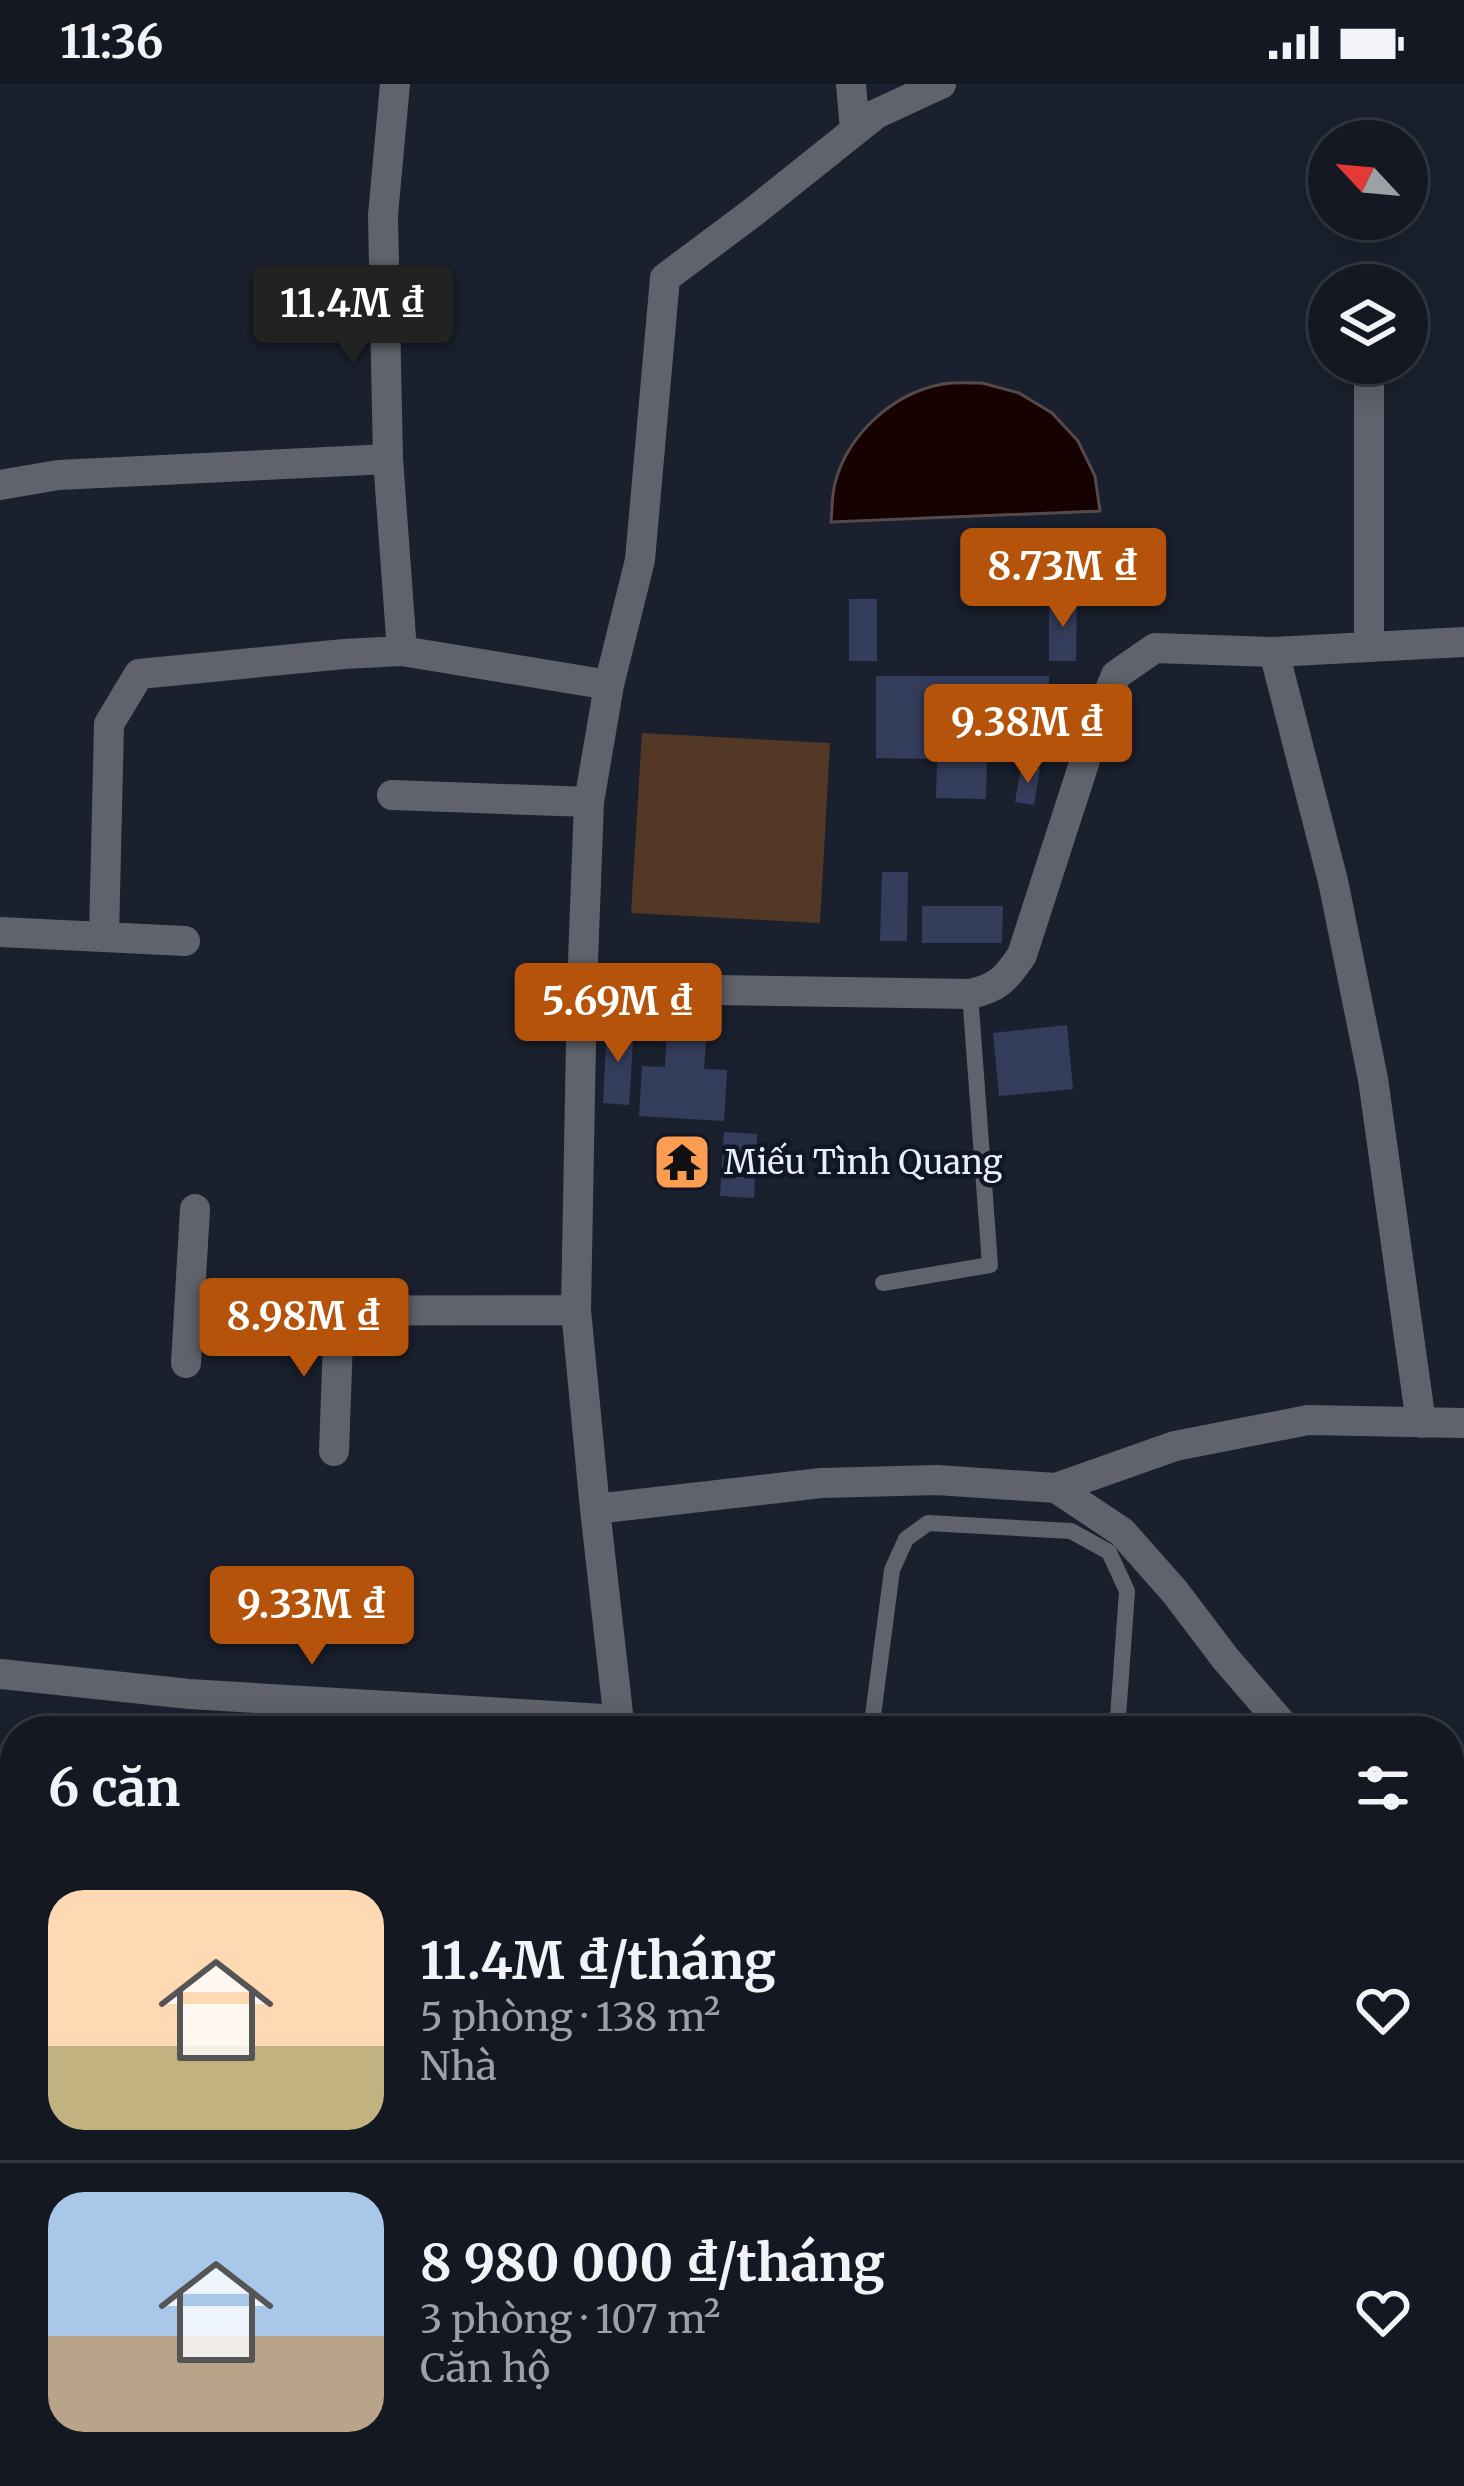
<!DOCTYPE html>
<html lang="vi">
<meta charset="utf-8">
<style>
body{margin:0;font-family:Merriweather,serif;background:#1d212a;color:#f1f3f6;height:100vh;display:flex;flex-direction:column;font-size:45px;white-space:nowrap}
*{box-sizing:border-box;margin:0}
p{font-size:39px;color:#9da0a5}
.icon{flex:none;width:66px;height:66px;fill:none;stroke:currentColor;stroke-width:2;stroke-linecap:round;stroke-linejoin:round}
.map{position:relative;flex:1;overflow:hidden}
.panel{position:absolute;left:0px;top:1632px;width:1464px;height:771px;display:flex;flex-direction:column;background:#141822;border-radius:48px 48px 0 0;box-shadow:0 6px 30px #0003,0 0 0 3px #333740}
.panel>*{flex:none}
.needle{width:78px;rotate:296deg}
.buttons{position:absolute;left:1308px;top:36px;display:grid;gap:24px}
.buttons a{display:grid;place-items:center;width:120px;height:120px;border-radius:50%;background:#141822;box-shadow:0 6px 30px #0003,0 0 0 3px #333740;font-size:60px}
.price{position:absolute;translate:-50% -102px;padding:0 27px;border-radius:12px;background:#b45309;color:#fff;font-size:39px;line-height:78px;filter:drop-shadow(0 3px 6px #0008)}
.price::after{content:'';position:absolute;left:50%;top:72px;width:36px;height:27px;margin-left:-18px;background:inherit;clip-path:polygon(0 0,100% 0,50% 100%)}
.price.on{background:#222;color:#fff}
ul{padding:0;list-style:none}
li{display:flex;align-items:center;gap:36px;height:300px;padding:0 48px}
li+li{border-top:3px solid #333740}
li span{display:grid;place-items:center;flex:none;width:336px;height:240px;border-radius:36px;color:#555}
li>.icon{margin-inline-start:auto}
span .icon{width:144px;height:144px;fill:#fffc;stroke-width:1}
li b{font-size:51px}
h2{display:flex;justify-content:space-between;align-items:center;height:144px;padding:0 48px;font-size:51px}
.status{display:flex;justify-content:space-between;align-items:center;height:84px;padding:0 60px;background:#141822;direction:ltr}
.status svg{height:33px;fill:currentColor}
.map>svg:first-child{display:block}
.green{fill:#533825}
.water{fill:#160200;stroke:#56494a;stroke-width:3}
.building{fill:#343e5c}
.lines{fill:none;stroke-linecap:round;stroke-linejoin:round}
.service{stroke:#60636b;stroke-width:16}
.minor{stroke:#60636b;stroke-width:30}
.tertiary{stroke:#60636b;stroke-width:30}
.secondary{stroke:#858a96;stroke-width:30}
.labels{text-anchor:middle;stroke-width:9;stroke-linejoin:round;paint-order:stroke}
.poi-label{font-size:33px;fill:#eaeef8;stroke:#111624;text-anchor:start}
</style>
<div class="status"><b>11:36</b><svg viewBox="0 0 49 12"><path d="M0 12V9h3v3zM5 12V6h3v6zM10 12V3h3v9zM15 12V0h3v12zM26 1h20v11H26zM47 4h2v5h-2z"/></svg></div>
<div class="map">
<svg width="1464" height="2402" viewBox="0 0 1464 2402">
<rect width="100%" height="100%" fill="#1a202e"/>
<path class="green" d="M642,649L830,659L820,839L631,829Z"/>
<path class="water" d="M982,299L1019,309L1052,329L1078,357L1095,392L1100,427L831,438C832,425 832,411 835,399C848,350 893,309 943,300C955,298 969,299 982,299Z
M1449,2284L1464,2286V2402H1401L1403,2388H1449Z
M621,2388H855L832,2402H619Z"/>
<path class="building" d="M849,515H877V577H849Z
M1049,515H1077L1076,577H1049Z
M876,592H1049L1048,675L987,674L986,715L936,714L937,675L876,674Z
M1021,682L1040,685L1034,721L1015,718Z
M882,788H908L907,857H880Z
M922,822H1003L1002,859H922Z
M607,941L634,943L629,1021L603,1019Z
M1067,941L1073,1005L999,1012L993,949Z
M667,945L707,947L704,985L727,986L724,1037L639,1032L642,982L665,983Z
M724,1048L757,1050L754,1114L720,1112Z"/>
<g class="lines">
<path class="service" d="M883,1199L990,1181L970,910
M871,1647L892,1486L906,1455L928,1439L1071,1447L1109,1468L1127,1507L1117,1647"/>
<path class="minor" d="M395,0L383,131L388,375L402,567
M851,0L855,46
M0,401L58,391L388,375
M1369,563V279
M1274,568L1333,797L1373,995L1421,1339
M392,711L589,718
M0,848L185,857
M104,853L109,640L139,590L344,570L402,567L609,601
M582,904L970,910C998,904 1006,895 1022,871L1099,633L1116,591L1155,564L1274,568L1464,558
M189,1227L576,1226
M186,1279L195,1125
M334,1367L339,1228
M1056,1404L1175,1362L1308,1336L1464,1339
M595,1425L821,1399L937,1396L1056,1404L1122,1448L1175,1508L1225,1574L1288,1647
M0,1590L189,1610L620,1636
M620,1647L595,1425L576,1226L582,904L589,718L609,601L640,476L665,194L752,129L876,30L941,0
M1449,1708H1464
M0,1709L15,1711
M1449,1872L1464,1874
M530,2402L531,2388"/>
<path class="tertiary" d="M0,1962L15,1964
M1449,2121L1464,2123"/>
<path class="secondary" d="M0,1822L15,1824
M1449,1975L1464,1977"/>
</g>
<defs>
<symbol id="temple-square" viewBox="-11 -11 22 22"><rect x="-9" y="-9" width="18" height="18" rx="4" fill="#fc9d52" stroke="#111624"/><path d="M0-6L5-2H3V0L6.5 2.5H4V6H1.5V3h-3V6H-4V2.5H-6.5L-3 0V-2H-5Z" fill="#111"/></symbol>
</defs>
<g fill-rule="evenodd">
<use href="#temple-square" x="649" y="1045" width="66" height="66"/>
</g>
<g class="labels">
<g class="poi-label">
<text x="724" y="1090">Miếu Tình Quang</text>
</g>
</g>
</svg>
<div class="buttons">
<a><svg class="needle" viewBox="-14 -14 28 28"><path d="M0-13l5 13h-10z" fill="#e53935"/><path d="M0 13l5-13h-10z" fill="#9da0a5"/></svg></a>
<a><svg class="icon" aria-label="layers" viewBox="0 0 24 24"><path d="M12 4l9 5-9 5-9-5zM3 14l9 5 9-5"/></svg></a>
</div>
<b class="price on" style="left:353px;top:283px">11.4M ₫</b>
<b class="price" style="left:1063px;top:546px">8.73M ₫</b>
<b class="price" style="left:1028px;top:702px">9.38M ₫</b>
<b class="price" style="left:618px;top:981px">5.69M ₫</b>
<b class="price" style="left:304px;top:1296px">8.98M ₫</b>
<b class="price" style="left:312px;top:1584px">9.33M ₫</b>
<section class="panel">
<h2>6 căn<svg class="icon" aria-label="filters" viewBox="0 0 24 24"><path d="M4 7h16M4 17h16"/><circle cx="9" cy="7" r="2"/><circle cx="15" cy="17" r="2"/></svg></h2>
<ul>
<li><span style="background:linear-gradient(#ffd9b3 65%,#c2b280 0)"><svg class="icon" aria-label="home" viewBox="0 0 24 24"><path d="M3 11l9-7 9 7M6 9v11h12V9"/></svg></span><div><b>11.4M ₫/tháng</b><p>5 phòng · 138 m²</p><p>Nhà</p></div><svg class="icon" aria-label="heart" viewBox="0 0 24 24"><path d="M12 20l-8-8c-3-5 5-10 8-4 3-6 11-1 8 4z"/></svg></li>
<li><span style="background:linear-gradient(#a9c7e8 60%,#b9a48a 0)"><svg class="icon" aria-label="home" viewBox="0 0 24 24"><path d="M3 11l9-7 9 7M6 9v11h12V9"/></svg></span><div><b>8 980 000 ₫/tháng</b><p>3 phòng · 107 m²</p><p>Căn hộ</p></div><svg class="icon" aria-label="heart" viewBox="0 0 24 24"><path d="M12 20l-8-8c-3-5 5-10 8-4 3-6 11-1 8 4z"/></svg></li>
</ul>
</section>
</div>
